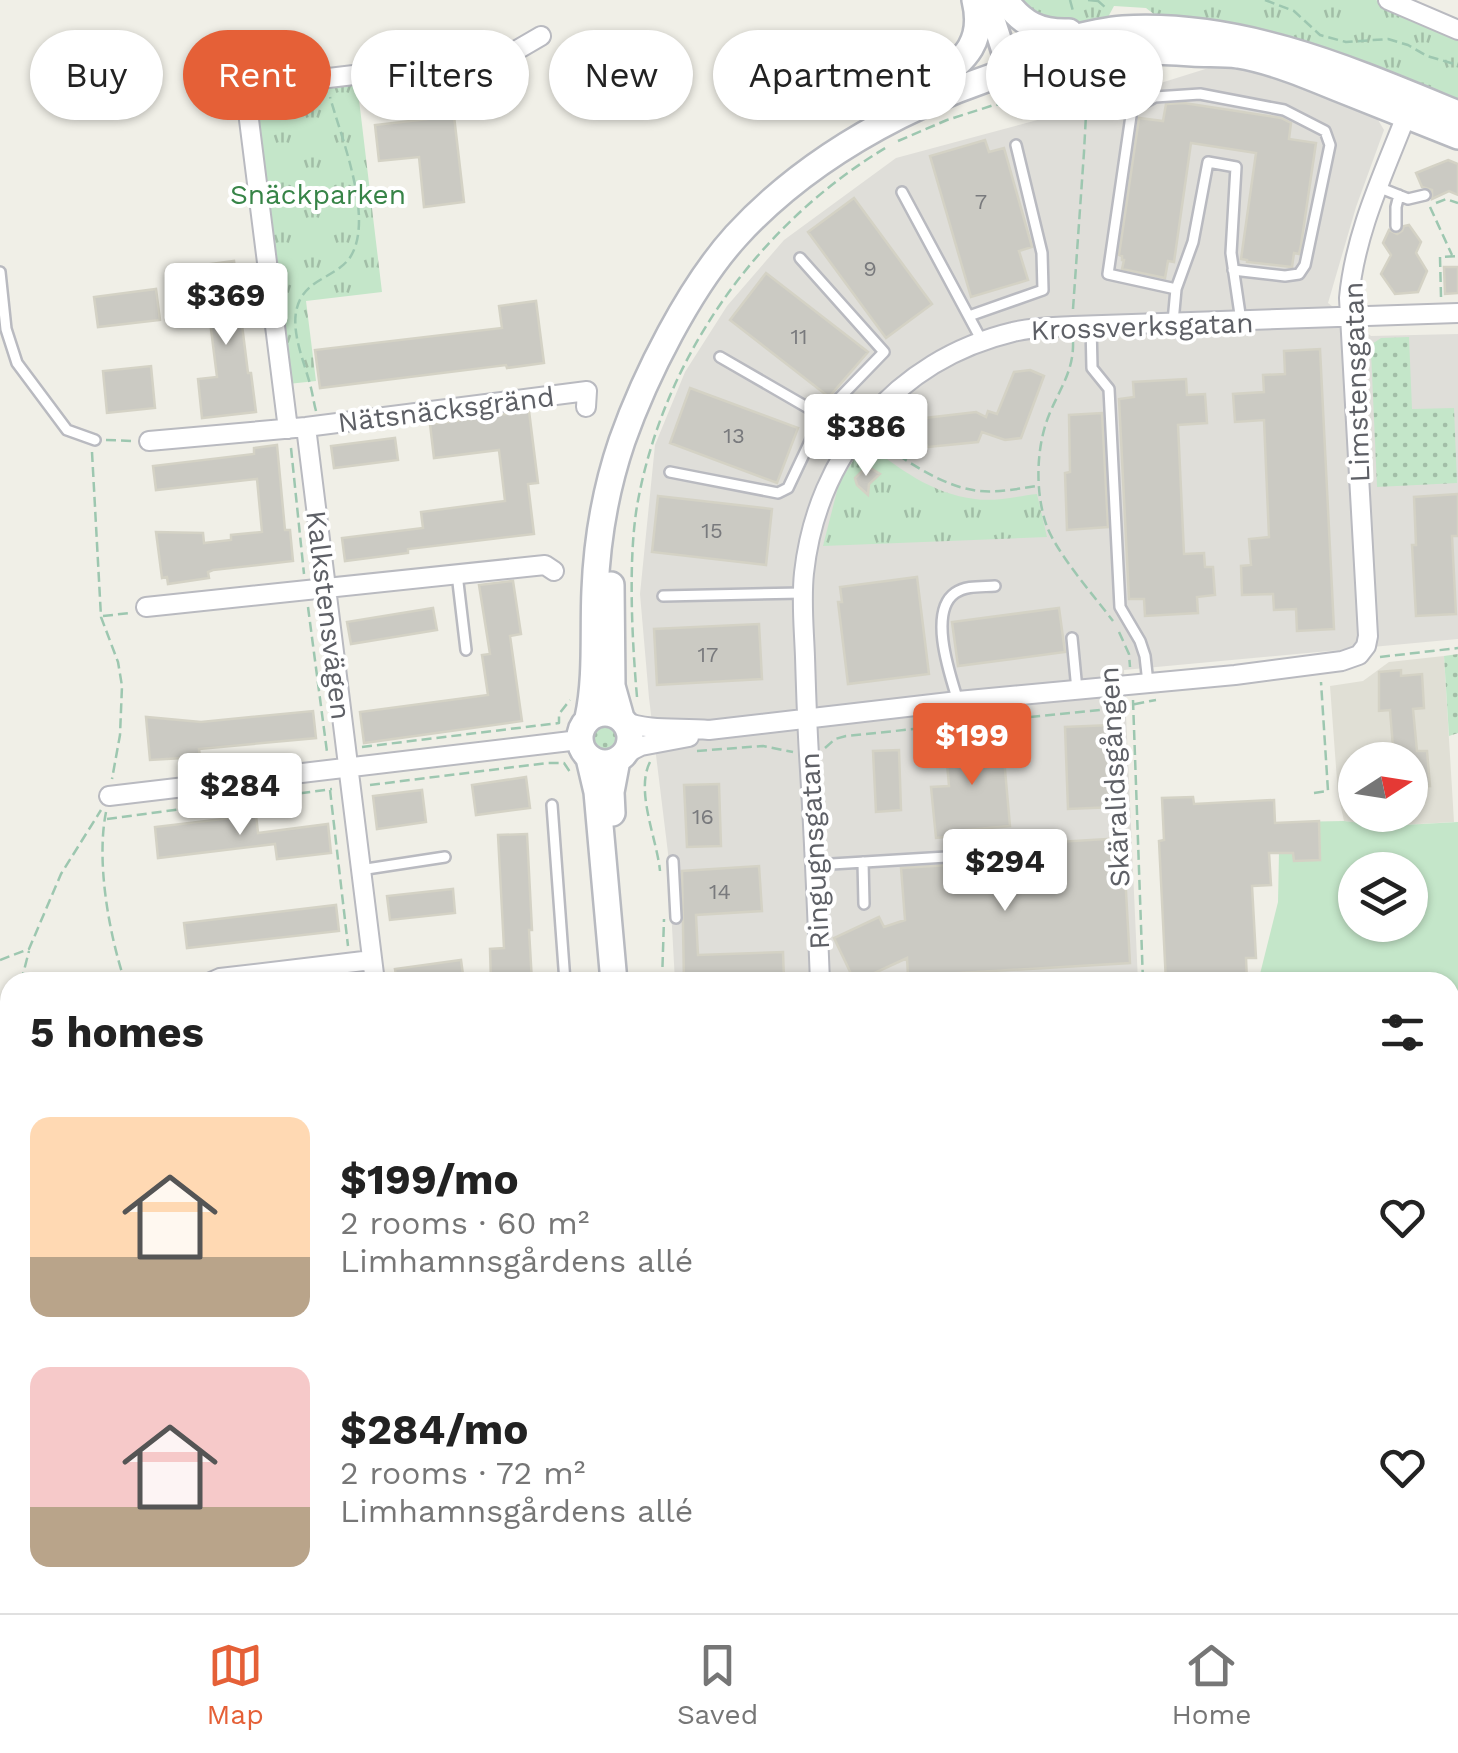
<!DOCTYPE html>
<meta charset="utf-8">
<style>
body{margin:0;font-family:"Work Sans",sans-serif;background:#f2f2f2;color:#222;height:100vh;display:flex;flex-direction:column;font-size:38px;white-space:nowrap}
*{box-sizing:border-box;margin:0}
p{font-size:32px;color:#767676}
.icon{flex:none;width:55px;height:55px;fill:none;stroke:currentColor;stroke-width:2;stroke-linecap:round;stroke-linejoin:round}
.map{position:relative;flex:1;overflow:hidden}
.side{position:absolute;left:0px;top:972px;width:1460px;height:642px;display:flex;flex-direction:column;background:#fff;border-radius:30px 30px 0 0;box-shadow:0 2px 8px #0004}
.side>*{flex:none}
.banner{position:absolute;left:30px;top:30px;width:1400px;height:90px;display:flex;gap:20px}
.needle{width:65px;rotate:78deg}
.buttons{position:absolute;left:1338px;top:742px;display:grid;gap:20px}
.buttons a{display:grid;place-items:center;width:90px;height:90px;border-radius:50%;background:#fff;box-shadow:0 2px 8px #0004;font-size:50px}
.price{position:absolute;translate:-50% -85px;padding:0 22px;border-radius:10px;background:#fff;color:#222;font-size:32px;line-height:65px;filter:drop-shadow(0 2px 5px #0008)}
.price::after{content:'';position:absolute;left:50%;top:60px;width:30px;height:22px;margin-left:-15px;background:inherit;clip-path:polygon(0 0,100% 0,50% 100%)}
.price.selected{background:#e56037;color:#fff}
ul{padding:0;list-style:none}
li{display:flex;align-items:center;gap:30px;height:250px;padding:0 30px}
li span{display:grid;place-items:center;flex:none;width:280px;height:200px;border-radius:20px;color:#555}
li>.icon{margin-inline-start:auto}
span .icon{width:120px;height:120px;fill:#fffc;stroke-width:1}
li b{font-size:42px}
h2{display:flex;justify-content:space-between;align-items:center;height:120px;padding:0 30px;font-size:42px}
.pill{padding:0 35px;border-radius:45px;background:#fff;box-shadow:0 2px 8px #0004;font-size:35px;line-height:90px}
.pill.selected{background:#e56037;color:#fff}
.dock{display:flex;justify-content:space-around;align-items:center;height:140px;border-top:2px solid #e0e0e0;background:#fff;font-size:28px;color:#767676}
.dock a{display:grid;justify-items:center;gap:5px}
.dock .selected{color:#e56037}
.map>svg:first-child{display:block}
.industrial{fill:#dfded9}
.education{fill:#e0dfd5;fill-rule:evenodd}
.grass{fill:url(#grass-dots)}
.park{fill:url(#park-tufts)}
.pitch{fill:#c4e6c9;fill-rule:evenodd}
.building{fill:#cbcac3;stroke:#d4d2c5;stroke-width:2.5}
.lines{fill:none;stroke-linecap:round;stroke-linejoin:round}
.service-casing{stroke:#b9bac0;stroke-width:14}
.minor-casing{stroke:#b9bac0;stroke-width:22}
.tertiary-casing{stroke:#b9bac0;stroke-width:28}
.secondary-casing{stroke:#b8bac0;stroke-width:30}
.path{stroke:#9dc7b0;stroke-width:2.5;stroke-dasharray:10 5;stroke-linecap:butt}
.service{stroke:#fff;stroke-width:9}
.minor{stroke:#fff;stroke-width:18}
.tertiary{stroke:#fff;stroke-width:22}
.secondary{stroke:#fff;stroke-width:25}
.labels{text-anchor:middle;stroke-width:8;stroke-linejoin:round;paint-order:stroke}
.number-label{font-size:22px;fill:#797a7d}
.park-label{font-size:28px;fill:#378447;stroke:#fff}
.street-label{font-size:28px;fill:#5e6066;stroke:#fff}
</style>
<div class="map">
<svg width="1458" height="1613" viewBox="0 0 1458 1613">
<defs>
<pattern id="grass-dots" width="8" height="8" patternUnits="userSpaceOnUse" patternTransform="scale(2.5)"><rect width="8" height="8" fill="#c4e6c9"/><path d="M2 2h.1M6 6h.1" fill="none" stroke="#a2bea7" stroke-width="1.8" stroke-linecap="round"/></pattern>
<pattern id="park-tufts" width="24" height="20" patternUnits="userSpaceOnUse" patternTransform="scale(2.5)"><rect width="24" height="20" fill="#c4e6c9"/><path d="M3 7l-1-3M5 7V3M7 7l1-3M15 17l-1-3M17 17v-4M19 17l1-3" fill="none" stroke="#a2bea7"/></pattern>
</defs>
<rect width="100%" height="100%" fill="#f0efe7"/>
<path class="industrial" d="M1231,61L1371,108L1384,130L1356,207L1328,303L1371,336L1458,334V639L1124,670L1138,982H675L668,853L649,698L640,594L655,445L685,372L727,306L784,240L896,158L1071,111Z
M687,1605H836V1610L805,1613H685Z"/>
<path class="education" d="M1444,656L1454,822L1385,826L1344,821L1338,794L1330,686L1363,681L1389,662ZM1355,760H1410V815H1355Z"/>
<path class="grass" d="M1409,337L1412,409L1454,408L1457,483L1377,487L1371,352L1372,344L1381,338Z
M1458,654V733L1449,736L1444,656Z
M592 739a15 15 0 1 1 30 0a15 15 0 1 1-30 0Z"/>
<path class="park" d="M1013,0H1376L1458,36V106L1246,27L1155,15L1146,8L1114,6L1107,19C1060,27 1051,34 1013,0Z
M357,83L382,292L306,301L316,381L288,384L253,96Z
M865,442C898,468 932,494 975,499C994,502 1018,496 1037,494L1047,537L823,546L839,483Z"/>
<path class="pitch" d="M1344,821L1385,826L1458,822V1613H1183V1605H1450V982H1258L1278,902L1279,852L1292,822ZM1355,870H1410V925H1355Z
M878,1605H1146V1613H878Z"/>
<path class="building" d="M1184,103L1281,118L1291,123L1289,139L1316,143L1301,245L1299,254L1294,253L1292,267L1247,262V260L1241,259L1256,153L1191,143L1174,262L1168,261L1165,278L1122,269L1124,260H1122V256L1119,255L1139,118L1163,121L1166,104Z
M454,116L464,202L424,207L419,157L379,161L375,125Z
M985,140L989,152L1004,148L1032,247L1019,251L1028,280L971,297L930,156Z
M1448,160L1458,164V195L1449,191L1432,199V190L1422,187L1416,173Z
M854,198L932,304L886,338L808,232Z
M1409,225L1421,242L1416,253L1427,271L1418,292L1395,294L1381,274L1391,255L1383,243L1389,230L1397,234L1402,231L1404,226Z
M234,261L248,373H251L256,412L202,418L198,379L217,377L203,265Z
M1444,267H1458V293L1445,294Z
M766,273L868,352L829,397L730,320Z
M156,289L160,320L98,327L94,297Z
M536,301L544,363L507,368L506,365L320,388L315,350L502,328L499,306Z
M1320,349L1334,629L1297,631L1296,609L1274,610L1273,594L1242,595L1241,566L1251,565L1249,539L1269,537L1264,420L1235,422L1233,394L1264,392L1263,375L1285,374L1284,351Z
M151,366L155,408L107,413L103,371Z
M1030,370L1044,376L1021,438L1005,440L982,432L978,442L928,447L913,426L925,418L976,412L986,417L988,411L997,414L1014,372Z
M1186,379L1187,395L1205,394L1207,423L1178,425L1184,554L1204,553L1205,567H1213L1215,595L1197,597L1198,613L1145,616L1144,599H1129L1119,399L1134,397L1133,382Z
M690,388L798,428L777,483L670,443Z
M529,411L538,483L528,484L534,534L408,549V553L345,561L342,538L423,528L421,512L505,501L499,450L434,458L430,424Z
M1102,413L1108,527L1067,530L1065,473L1070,472L1069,415Z
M395,438L398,460L334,468L331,446Z
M277,445L285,530H290L293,561L213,570L208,572L209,578L168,584L167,577L162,578L156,532L203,533L204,543L231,540V535L262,532L257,479L156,490L153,466L254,454V448Z
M869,467L880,474L869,484L868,495L857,485L855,478L863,470Z
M1458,494V536H1452L1456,614L1416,616L1412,545H1416L1414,497Z
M658,496L772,509L766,565L652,552Z
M917,577L929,674L848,684L838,602H842L840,587Z
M513,581L521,634L510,636L522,721L364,743L360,712L488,695L482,655L490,654L479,585Z
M433,608L437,630L351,644L347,622Z
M1059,608L1065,652L958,666L952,622Z
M759,624L762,679L657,685L654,629Z
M1401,670V676L1422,674L1424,708L1413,709L1417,751H1427L1430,786L1417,787L1416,781H1410V760H1394L1390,710L1379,711V672Z
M313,711L316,738L199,749L200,757L150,760L146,717L201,722Z
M1111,725L1115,807L1068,809L1065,727Z
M1002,736L1010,826L956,831V836L936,838L931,787L949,786L945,741Z
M899,750L901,810L876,812L873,751Z
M526,777L530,808L476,815L472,785Z
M719,784L721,846L687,847L684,785Z
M422,790L426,822L377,829L373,796Z
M1193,797L1194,804L1274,800L1275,823L1319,821L1320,860L1294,861L1293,853H1269L1271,885L1252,886L1256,958H1246L1247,982H1166L1159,841L1164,840L1162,798Z
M256,815L258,833L328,824L331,853L277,859L275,844L158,858L155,827Z
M527,834L532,930H529L532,982H491L490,949L504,948L498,835Z
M1123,838L1130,963L908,976L907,958L855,982L834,938L879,917L884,927L905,920L901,868L997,862L1008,859V845Z
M759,866L762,911L696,915L698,955L783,952L784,980L684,982L682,871Z
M453,889L455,913L390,920L387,896Z
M336,905L339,931L187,948L184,923Z
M461,960L464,982H397L395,969Z"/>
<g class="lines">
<defs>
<path id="service" d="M1378,187L1408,199L1425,195
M902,192L982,341
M1396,226V207L1399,195
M0,272L6,329L17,363L67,430L95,440
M1176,289L1108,274L1132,109L1155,97L1200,94L1284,110L1325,131L1330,145L1305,265L1299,274L1285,276L1233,270
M969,316L1043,290L1042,253L1016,145
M1173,322L1176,289L1193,242L1208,162L1236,167L1231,253L1241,321
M1091,325L1092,368L1109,389L1120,607L1140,641L1145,656L1148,683
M720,357L855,435
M670,472L778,493L788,488L822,416L884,352L800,258
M457,574L466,650
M663,596L802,593
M1072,638L1077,690
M958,701C950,675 928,612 955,593C966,585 983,587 995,586
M552,805L565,982
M673,861L676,918
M863,862L864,904
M815,865L996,854
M360,870L445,857
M798,982L820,978"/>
<path id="minor" d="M1388,0L1458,30
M306,427L375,982
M288,429L245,88L505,57L541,36
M149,441L306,427L587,391L586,407
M146,607L545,565L554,571
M623,721C651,732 679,727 709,730L958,701L1235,675L1342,661L1359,655L1366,646L1368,636L1349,298C1355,233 1383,175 1406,116
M625,754L641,746L689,737
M109,796L579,740
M211,982L220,978L372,960
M820,982C817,907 814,831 809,755C807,722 806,690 805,657C804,629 801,601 804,573C817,455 896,360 1013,332C1032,327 1053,327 1073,326L1458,313
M371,1605L372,1613
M537,1605L562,1613
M845,1613L847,1605"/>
<path id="tertiary" d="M987,0L1005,56L1018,70"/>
<path id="secondary" d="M1005,0C1022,24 1040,33 1069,32
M1032,48C1061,42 1093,31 1123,29C1242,22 1351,70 1458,114
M935,81C966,59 985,41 975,0
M611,585L612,686L621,718
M580 738a25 25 0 1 1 50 0a25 25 0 1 1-50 0Z
M588,718C597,677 593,632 595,590C597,540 606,488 622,441C645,376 689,288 736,236C823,141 966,71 1094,53C1125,49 1160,51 1192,53C1207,54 1223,53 1238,55C1274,61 1311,77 1345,91C1383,106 1420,121 1458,136
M589,758L597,792L614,982
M612,813L611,792L617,760
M616,1613L618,1605
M638,1613L639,1605"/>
</defs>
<use href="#service" class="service-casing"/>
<use href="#minor" class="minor-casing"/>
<use href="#tertiary" class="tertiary-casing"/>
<use href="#secondary" class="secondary-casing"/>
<path class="path" d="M1070,0L1073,11
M1088,0L1098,1
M1097,0L1107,9
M1265,0L1294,11L1320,35L1346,42L1388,39L1408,45L1427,56L1458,65
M1089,92L1102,86L1119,71
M898,141L947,120L994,105L1087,96
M1436,203L1446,199L1458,203
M1430,207L1452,255
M1441,297L1440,257L1458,256
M1073,309L1084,152L1087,96L1085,78
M1073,342C1074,371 1059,390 1049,415C1036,447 1035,491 1046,524C1055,551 1094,596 1113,621
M316,411C314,404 313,396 311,388C304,358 280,313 310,287C323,276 344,270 352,254C373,215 341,137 330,97
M874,438C900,457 940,485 973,490C993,494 1016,489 1037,486
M106,440L133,441
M291,448L304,574
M92,452L101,617L118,662L122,686L120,735L112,779
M308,607L327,752
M103,616L130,613
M1119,632L1129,654L1130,667
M1380,657L1458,648
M637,697C632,640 628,561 637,506C663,358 758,224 887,147
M1133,700L1143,982
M362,747L559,723V714L570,700
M825,748L835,739L846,736L1109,709L1156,700
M697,751L763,746L793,752
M650,762C635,791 657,839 660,871
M370,785L547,763H564L570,772
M330,790L348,946
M1314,793L1328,791L1321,682
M106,812C96,862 109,934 125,982
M107,819L332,789
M0,960L29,949L61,874L101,810
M21,982L29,951
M662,982L664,919
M0,1133L10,1130
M0,1222L10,1238
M1450,1496L1458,1498
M79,1605V1613
M461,1605L492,1613
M1164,1605V1613
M660,1613L663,1605"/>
<use href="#service" class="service"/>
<use href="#minor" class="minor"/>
<use href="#tertiary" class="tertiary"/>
<use href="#secondary" class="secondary"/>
</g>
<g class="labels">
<g class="number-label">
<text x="981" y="209">7</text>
<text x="870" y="276">9</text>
<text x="799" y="344">11</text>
<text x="734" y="443">13</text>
<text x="712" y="538">15</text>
<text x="708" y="662">17</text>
<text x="703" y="824">16</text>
<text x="720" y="899">14</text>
</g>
<g class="park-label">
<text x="318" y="204">Snäckparken</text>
</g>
<g class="street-label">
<text transform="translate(1142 326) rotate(-2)" y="10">Krossverksgatan</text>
<text transform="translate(1356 382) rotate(-92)" y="10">Limstensgatan</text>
<text transform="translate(446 409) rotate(-7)" y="10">Nätsnäcksgränd</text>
<text transform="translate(329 615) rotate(83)" y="10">Kalkstensvägen</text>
<text transform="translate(1114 777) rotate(-93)" y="10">Skäralidsgången</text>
<text transform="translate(814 851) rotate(-93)" y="10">Ringugnsgatan</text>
</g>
</g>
</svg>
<div class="buttons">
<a><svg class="needle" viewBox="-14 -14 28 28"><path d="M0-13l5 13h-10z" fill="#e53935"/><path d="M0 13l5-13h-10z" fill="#767676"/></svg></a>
<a><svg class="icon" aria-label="layers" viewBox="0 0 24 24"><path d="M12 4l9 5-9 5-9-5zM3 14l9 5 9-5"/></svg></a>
</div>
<b class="price" style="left:226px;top:348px">$369</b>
<b class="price" style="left:866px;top:479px">$386</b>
<b class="price selected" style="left:972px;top:788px">$199</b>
<b class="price" style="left:240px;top:838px">$284</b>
<b class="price" style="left:1005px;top:914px">$294</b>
<div class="banner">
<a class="pill">Buy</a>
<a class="pill selected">Rent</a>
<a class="pill">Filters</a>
<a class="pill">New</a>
<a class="pill">Apartment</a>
<a class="pill">House</a>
</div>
<section class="side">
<h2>5 homes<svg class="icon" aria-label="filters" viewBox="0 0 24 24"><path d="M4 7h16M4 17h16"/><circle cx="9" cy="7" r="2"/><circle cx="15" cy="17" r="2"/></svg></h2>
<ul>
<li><span style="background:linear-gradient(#ffd9b3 70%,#b9a48a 0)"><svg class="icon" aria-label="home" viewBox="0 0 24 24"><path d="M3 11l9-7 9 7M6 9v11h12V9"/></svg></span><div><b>$199/mo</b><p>2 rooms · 60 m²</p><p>Limhamnsgårdens allé</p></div><svg class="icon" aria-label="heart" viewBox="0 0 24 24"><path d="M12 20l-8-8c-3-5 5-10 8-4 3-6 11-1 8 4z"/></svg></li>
<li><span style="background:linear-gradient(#f6c9c9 70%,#b9a48a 0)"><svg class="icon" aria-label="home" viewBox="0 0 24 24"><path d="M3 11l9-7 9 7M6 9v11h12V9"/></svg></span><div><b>$284/mo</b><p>2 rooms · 72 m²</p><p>Limhamnsgårdens allé</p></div><svg class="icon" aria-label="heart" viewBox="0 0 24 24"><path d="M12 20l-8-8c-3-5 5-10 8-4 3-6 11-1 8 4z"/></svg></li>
</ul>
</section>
</div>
<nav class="dock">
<a class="selected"><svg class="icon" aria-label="map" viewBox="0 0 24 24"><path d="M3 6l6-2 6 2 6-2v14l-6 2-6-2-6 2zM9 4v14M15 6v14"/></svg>Map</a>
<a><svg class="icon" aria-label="saved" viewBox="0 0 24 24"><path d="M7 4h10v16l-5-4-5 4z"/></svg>Saved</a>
<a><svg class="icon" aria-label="home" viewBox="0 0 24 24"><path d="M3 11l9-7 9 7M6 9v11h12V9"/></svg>Home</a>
</nav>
